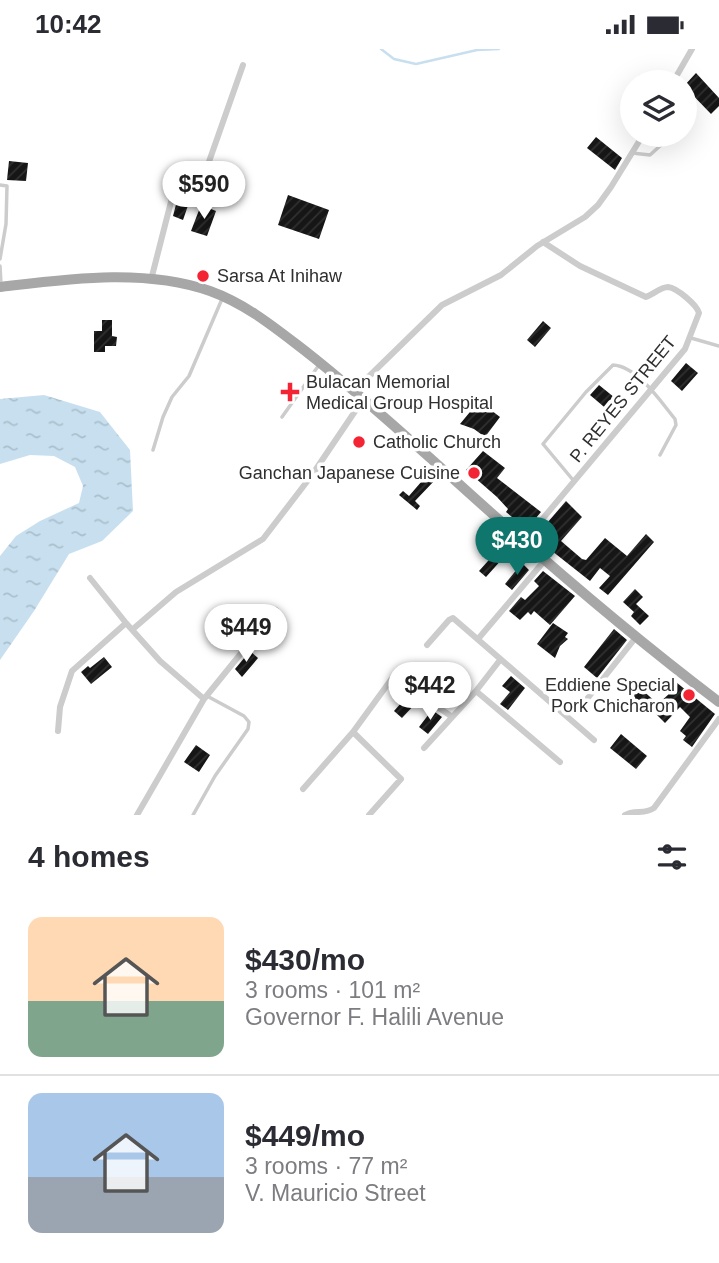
<!DOCTYPE html>
<meta charset="utf-8">
<style>
body{margin:0;font-family:Helvetica,sans-serif;background:#f2f2f3;color:#2b2b33;height:100vh;display:flex;flex-direction:column;font-size:26px;white-space:nowrap}
*{box-sizing:border-box;margin:0}
p{font-size:23px;color:#7c7c81}
.icon{flex:none;width:38px;height:38px;fill:none;stroke:currentColor;stroke-width:2;stroke-linecap:round;stroke-linejoin:round}
.map{position:relative;height:766px;overflow:hidden}
.details{display:flex;flex-direction:column;background:#fff;flex:1}
.details>*{flex:none}
.controls{position:absolute;left:620px;top:21px;display:grid;gap:14px}
.controls a{display:grid;place-items:center;width:77px;height:77px;border-radius:50%;background:#fff;box-shadow:0 7px 28px #0002;font-size:35px}
.price{position:absolute;translate:-50% -60px;padding:0 16px;border-radius:24px;background:#fff;color:#222;font-size:23px;line-height:46px;filter:drop-shadow(0 2px 4px #0008)}
.price::after{content:'';position:absolute;left:50%;top:42px;width:21px;height:16px;margin-left:-10px;background:inherit;clip-path:polygon(0 0,100% 0,50% 100%)}
.price.current{background:#0f766e;color:#fff}
ul{padding:0;list-style:none}
li{display:flex;align-items:center;gap:21px;height:175px;padding:0 28px}
li+li{border-top:2px solid #e1e1e2}
li span{display:grid;place-items:center;flex:none;width:196px;height:140px;border-radius:14px;color:#555}
li>.icon{margin-inline-start:auto}
span .icon{width:84px;height:84px;fill:#fffc;stroke-width:1}
li b{font-size:30px}
h2{display:flex;justify-content:space-between;align-items:center;height:84px;padding:0 28px;font-size:30px}
.status{display:flex;justify-content:space-between;align-items:center;height:49px;padding:0 35px;background:#fff;direction:ltr}
.status svg{height:19px;fill:currentColor}
.map>svg:first-child{display:block}
.water{fill:url(#water-ripples)}
.lines{fill:none;stroke-linecap:round;stroke-linejoin:round}
.stream{stroke:#c7dfef;stroke-width:2.5}
.building{fill:url(#building-hatch)}
.service{stroke:#ccc;stroke-width:3.5}
.minor{stroke:#ccc;stroke-width:6}
.primary{stroke:#a7a7a7;stroke-width:10}
.poi-dot{fill:#f32434;stroke:#fff;stroke-width:2.5}
.labels{text-anchor:middle;stroke-width:7;stroke-linejoin:round;paint-order:stroke}
.poi-label{font-size:18px;fill:#2f2f2f;stroke:#fff;text-anchor:start}
.street-label{font-size:18px;fill:#2f2f2f;stroke:#fff}
</style>
<div class="status"><b>10:42</b><svg viewBox="0 0 49 12"><path d="M0 12V9h3v3zM5 12V6h3v6zM10 12V3h3v9zM15 12V0h3v12zM26 1h20v11H26zM47 4h2v5h-2z"/></svg></div>
<div class="map">
<svg width="719" height="766" viewBox="0 0 719 766">
<defs>
<pattern id="water-ripples" width="26" height="14" patternUnits="userSpaceOnUse" patternTransform="scale(1.75)"><rect width="26" height="14" fill="#c7dfef"/><path d="M2 4q2-2 4 0t4 0M15 11q2-2 4 0t4 0" fill="none" stroke="#abc0cd"/></pattern>
<pattern id="building-hatch" width="6" height="6" patternUnits="userSpaceOnUse" patternTransform="scale(1.75)"><rect width="6" height="6" fill="#161616"/><path d="M-1 1l2-2M0 6l6-6M5 7l2-2" fill="none" stroke="#303030"/></pattern>
</defs>
<rect width="100%" height="100%" fill="#fff"/>
<path class="water" d="M44,346L100,363L130,401L133,462L102,492L69,505L34,562L0,611V507L16,487L40,472L79,454L83,437L75,418L54,407L30,406L0,415V350Z"/>
<g class="lines">
<path class="stream" d="M381,0L394,10L416,15L477,1L499,0"/>
</g>
<path class="building" d="M696,24L719,49V57L711,65L684,37Z
M596,88L622,109L615,121L587,99Z
M9,112L28,114L26,132L7,131Z
M183,139L193,142L183,171L173,167L179,144Z
M288,146L329,161L319,190L278,176Z
M201,156L216,162L207,187L191,182Z
M102,271H112V287L117,288L116,297H105V303H94V282H102Z
M543,272L551,279L535,298L527,291Z
M686,314L698,324L682,342L671,332Z
M599,336L625,357L616,368L590,346Z
M479,352L500,368L485,388L474,380L460,375Z
M483,402L505,419L497,429L541,463L524,483L516,476L518,473L506,463L508,460L497,448L466,421Z
M428,425L435,431L415,452L420,457L417,461L399,446L403,442L409,447Z
M566,452L582,468L561,492L582,510L586,511L605,489L627,507L646,485L654,493L608,546L599,539L610,527L600,519L590,532L552,502L556,498L542,487L540,491L535,488Z
M505,493L512,499L486,528L479,522Z
M522,514L529,521L512,541L505,535Z
M543,522L575,547L550,576L534,562L531,566L528,563L520,571L509,562L521,548L525,551L539,537L534,532Z
M635,540L643,548L636,555L649,567L640,576L631,567L634,563L623,553Z
M553,574L568,584L565,588L568,590L560,597L555,609L537,595Z
M614,580L627,591L597,629L584,618Z
M250,602L258,609L242,628L235,620Z
M104,608L112,618L91,635L81,623L88,617L90,619Z
M511,627L525,639L508,661L500,655L510,643L502,637Z
M676,633L715,665L692,698L683,691L686,687L680,682L690,668L680,658L665,674L645,654L638,663L627,654L640,639L658,655L671,643L669,640Z
M409,645L418,652L402,669L394,662Z
M432,661L442,668L428,685L419,678Z
M621,685L647,707L636,720L610,699Z
M196,696L210,706L199,723L184,713Z"/>
<g class="lines">
<path class="service" d="M632,104L650,106L672,86
M0,136L7,137L6,175L0,210
M0,217L1,235
M691,289L719,297
M282,368L319,316
M153,401L163,368L172,348L189,327L222,250
M573,431L543,395L586,343L613,316C637,317 661,353 675,370L676,376L660,406
M193,766L215,727L248,680L249,673L244,667L207,647"/>
<path class="minor" d="M673,33L692,0
M151,231L174,141L182,131H195L205,124L243,16
M355,341L442,256L501,226L537,197L585,168L598,156L611,138L643,86
M524,492L685,300L699,264C697,256 677,239 668,238C661,238 652,246 646,248L580,217L543,193
M90,529L126,574L160,612L204,650
M133,580L176,543L263,490L312,426L364,349
M478,590L545,511
M427,596L449,571L453,569L594,691
M476,642L560,713
M579,660L637,587
M58,682L60,658L72,622L126,574
M353,683L401,730L369,766
M424,699L476,642L500,611
M303,740L353,683L393,628L451,667
M137,766L204,650L276,561
M625,766C634,760 645,766 654,759L719,670"/>
<path class="primary" d="M0,238C68,230 144,219 210,242C246,255 274,278 304,301C354,340 400,382 448,425C535,504 625,582 719,653"/>
</g>
<g class="poi-dot">
<circle cx="203" cy="227" r="7"/>
<path d="M286.5 332.5h7v7h7v7h-7v7h-7v-7h-7v-7h7z"/>
<circle cx="359" cy="393" r="7"/>
<circle cx="474" cy="424" r="7"/>
<circle cx="689" cy="646" r="7"/>
</g>
<g class="labels">
<g class="poi-label">
<text x="217" y="233">Sarsa At Inihaw</text>
<text x="306" y="339">Bulacan Memorial<tspan x="306" dy="21">Medical Group Hospital</tspan></text>
<text x="373" y="399">Catholic Church</text>
<text x="460" y="430" text-anchor="end">Ganchan Japanese Cuisine</text>
<text x="675" y="642" text-anchor="end">Eddiene Special<tspan x="675" dy="21">Pork Chicharon</tspan></text>
</g>
<g class="street-label">
<text transform="translate(623 350) rotate(-51)" y="6">P. REYES STREET</text>
</g>
</g>
</svg>
<div class="controls">
<a><svg class="icon" aria-label="layers" viewBox="0 0 24 24"><path d="M12 4l9 5-9 5-9-5zM3 14l9 5 9-5"/></svg></a>
</div>
<b class="price" style="left:204px;top:172px">$590</b>
<b class="price current" style="left:517px;top:528px">$430</b>
<b class="price" style="left:246px;top:615px">$449</b>
<b class="price" style="left:430px;top:673px">$442</b>
</div>
<section class="details">
<h2>4 homes<svg class="icon" aria-label="filters" viewBox="0 0 24 24"><path d="M4 7h16M4 17h16"/><circle cx="9" cy="7" r="2"/><circle cx="15" cy="17" r="2"/></svg></h2>
<ul>
<li><span style="background:linear-gradient(#ffd9b3 60%,#7fa58c 0)"><svg class="icon" aria-label="home" viewBox="0 0 24 24"><path d="M3 11l9-7 9 7M6 9v11h12V9"/></svg></span><div><b>$430/mo</b><p>3 rooms · 101 m²</p><p>Governor F. Halili Avenue</p></div></li>
<li><span style="background:linear-gradient(#a9c7e8 60%,#9aa5b1 0)"><svg class="icon" aria-label="home" viewBox="0 0 24 24"><path d="M3 11l9-7 9 7M6 9v11h12V9"/></svg></span><div><b>$449/mo</b><p>3 rooms · 77 m²</p><p>V. Mauricio Street</p></div></li>
</ul>
</section>
